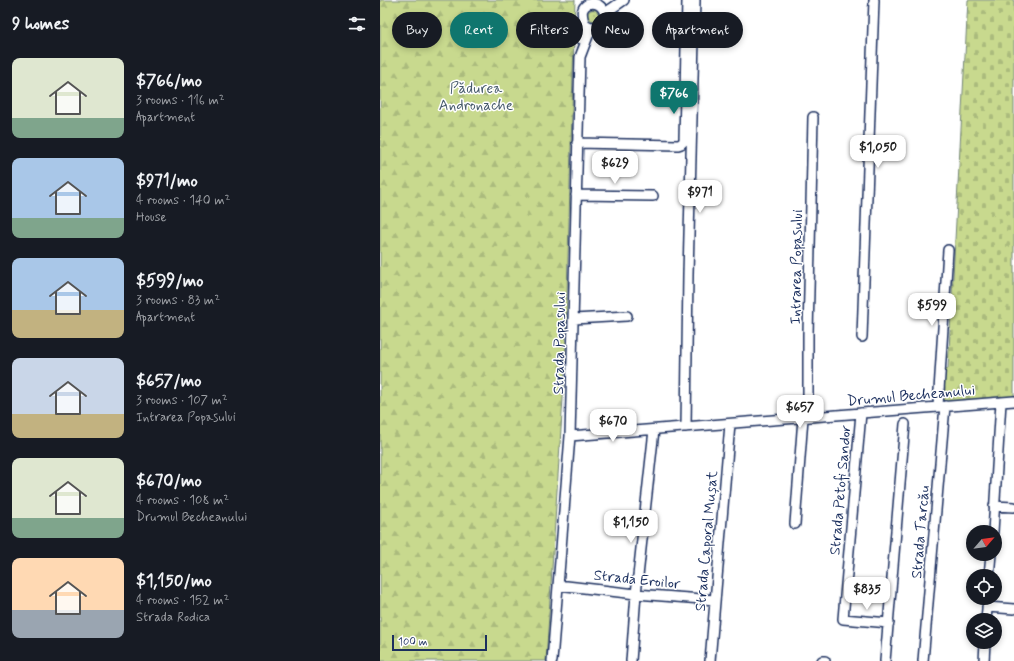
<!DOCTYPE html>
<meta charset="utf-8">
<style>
body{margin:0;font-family:Mynerve,sans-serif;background:#20242c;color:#f1f3f6;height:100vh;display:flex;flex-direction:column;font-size:15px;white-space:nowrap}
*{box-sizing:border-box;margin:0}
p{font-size:13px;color:#9ea1a6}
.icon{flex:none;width:22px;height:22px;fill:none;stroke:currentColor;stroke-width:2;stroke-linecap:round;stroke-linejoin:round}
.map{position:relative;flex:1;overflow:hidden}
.drawer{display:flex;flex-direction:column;background:#171b24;width:380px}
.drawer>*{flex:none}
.hud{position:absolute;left:12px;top:12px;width:380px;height:36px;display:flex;gap:8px}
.needle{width:26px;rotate:62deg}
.buttons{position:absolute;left:586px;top:525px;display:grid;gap:8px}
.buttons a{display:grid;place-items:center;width:36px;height:36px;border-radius:50%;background:#171b24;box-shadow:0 2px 6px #0003;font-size:20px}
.scale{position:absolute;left:12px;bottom:10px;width:95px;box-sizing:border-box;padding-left:4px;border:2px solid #1b2f5e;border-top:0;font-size:11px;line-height:14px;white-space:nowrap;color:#1b2f5e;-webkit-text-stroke:3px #fff;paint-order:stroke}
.price{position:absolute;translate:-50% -34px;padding:0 9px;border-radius:8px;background:#fff;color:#222;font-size:13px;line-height:26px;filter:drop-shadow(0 1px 2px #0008)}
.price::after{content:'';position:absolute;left:50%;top:24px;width:12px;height:9px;margin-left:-6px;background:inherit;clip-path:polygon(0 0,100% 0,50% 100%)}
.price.on{background:#0f766e;color:#fff}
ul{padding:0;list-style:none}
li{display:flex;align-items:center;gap:12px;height:100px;padding:0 12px}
li span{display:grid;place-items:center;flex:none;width:112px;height:80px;border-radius:8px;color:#555}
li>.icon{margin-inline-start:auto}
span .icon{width:48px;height:48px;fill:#fffc;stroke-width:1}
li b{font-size:17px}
h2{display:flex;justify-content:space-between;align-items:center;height:48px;padding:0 12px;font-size:17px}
.pill{padding:0 14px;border-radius:18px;background:#171b24;box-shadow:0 2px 6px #0003;font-size:14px;line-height:36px}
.pill.on{background:#0f766e;color:#fff}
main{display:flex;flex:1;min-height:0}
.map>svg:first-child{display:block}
.forest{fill:url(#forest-firs);stroke:#728476}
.cemetery{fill:url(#cemetery-stones);stroke:#728476}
.garden{fill:url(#garden-dots);stroke:#728476}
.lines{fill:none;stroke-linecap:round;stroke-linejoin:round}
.minor-casing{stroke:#1b2f5e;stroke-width:12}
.minor{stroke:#fff;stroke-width:9}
.labels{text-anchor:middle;stroke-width:3;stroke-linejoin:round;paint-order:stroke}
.park-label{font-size:15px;fill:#465a6a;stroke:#fff}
.street-label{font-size:15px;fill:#1b2f5e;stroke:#fff}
</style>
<main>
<section class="drawer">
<h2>9 homes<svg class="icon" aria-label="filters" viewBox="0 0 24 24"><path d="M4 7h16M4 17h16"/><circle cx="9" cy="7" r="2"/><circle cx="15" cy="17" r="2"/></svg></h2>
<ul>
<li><span style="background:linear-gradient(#dfe7d0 75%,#7fa58c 0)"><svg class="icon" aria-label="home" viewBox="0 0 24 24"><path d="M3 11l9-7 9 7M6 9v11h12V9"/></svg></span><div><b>$766/mo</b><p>3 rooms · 116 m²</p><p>Apartment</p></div></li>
<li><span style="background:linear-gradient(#a9c7e8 75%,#7fa58c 0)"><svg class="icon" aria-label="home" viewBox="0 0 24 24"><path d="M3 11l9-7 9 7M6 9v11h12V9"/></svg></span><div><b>$971/mo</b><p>4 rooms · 140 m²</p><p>House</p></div></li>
<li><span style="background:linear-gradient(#a9c7e8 65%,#c2b280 0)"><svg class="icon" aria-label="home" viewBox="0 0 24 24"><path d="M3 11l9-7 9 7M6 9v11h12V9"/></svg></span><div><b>$599/mo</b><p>3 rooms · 83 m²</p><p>Apartment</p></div></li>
<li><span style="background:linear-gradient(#c9d6e8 70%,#c2b280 0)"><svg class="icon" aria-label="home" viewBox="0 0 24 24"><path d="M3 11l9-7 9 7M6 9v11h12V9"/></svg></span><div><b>$657/mo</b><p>3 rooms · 107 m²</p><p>Intrarea Popasului</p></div></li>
<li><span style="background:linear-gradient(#dfe7d0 75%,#7fa58c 0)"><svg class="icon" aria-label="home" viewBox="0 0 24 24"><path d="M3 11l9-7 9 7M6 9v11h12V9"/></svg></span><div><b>$670/mo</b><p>4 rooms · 108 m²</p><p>Drumul Becheanului</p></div></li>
<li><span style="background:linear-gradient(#ffd9b3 65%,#9aa5b1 0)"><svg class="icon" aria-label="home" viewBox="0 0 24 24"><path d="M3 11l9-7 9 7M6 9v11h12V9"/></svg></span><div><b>$1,150/mo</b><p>4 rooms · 152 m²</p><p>Strada Rodica</p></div></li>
</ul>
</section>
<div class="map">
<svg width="634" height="661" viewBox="0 0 634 661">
<defs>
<pattern id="forest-firs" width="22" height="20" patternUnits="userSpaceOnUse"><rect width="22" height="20" fill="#c8d98e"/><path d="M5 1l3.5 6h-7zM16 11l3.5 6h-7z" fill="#abbb7d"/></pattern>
<pattern id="cemetery-stones" width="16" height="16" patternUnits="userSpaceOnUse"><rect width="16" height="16" fill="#c8d98e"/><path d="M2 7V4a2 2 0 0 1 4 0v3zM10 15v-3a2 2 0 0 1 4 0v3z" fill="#abbb7d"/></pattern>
<pattern id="garden-dots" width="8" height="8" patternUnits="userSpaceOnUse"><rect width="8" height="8" fill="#c8d98e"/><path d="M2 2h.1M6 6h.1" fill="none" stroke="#abbb7d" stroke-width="1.8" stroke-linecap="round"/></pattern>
</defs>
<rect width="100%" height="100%" fill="#fff"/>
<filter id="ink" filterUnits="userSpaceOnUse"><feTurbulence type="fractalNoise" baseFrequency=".025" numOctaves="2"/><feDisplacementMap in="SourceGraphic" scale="8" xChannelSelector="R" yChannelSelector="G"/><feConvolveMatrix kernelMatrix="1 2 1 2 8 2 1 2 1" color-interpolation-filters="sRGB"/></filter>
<g filter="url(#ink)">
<path class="forest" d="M0,0H195L185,367L166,661H0Z"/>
<path class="cemetery" d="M588,0H634V398L558,405L561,370L568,369Z"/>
<path class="garden" d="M207.5 15a5.5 5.5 0 1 1 11 0a5.5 5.5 0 1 1-11 0Z"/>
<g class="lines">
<defs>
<path id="minor" d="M225,13L244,0
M201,39C203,35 205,28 204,24C203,16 199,9 208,4C222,0 230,16 221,25C214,28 210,28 204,23
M197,143L298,145L301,144L304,141L307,0
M196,195L273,196
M194,319L247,316
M482,337C485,225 491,112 494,0
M558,406L568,250
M481,413L463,619L509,623
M428,417V334L433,117
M306,427L308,274L315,0
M190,436L634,401
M614,506L634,507
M415,524L423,418
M613,532L621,402
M609,576L611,554
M178,585L256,594L335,600
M607,607L634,609
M606,620L608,598
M172,661L190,436L200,57L208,36L213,27
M251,661L256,594L274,430
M330,661L350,424
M442,661H445
M505,661L525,424
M543,661L565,406
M604,661L605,642"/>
</defs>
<use href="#minor" class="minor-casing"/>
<use href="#minor" class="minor"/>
</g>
</g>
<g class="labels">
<g class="park-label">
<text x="96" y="93">Pădurea<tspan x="96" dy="17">Andronache</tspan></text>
</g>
<g class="street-label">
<text transform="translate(416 267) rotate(-89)" y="5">Intrarea Popasului</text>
<text transform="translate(179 343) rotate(-89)" y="5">Strada Popasului</text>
<text transform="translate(531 395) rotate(-5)" y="5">Drumul Becheanului</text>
<text transform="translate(460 490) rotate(-85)" y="5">Strada Petofi Sandor</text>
<text transform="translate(540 532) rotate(-85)" y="5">Strada Tarcău</text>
<text transform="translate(326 541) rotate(-85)" y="5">Strada Caporal Mușat</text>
<text transform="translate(257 579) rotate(6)" y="5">Strada Eroilor</text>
</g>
</g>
</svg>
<div class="buttons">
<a><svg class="needle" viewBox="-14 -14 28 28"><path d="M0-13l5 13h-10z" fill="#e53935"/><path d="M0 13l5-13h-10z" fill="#9ea1a6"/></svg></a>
<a><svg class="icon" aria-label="locate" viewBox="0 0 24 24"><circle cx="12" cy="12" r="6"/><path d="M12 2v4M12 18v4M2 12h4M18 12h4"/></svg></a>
<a><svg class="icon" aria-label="layers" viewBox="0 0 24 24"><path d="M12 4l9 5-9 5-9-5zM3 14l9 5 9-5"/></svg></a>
</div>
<div class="scale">100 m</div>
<b class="price on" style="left:294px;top:115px">$766</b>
<b class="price" style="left:498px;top:169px">$1,050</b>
<b class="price" style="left:235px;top:185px">$629</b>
<b class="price" style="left:320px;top:214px">$971</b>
<b class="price" style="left:552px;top:327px">$599</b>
<b class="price" style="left:420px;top:429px">$657</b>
<b class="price" style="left:233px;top:443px">$670</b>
<b class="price" style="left:251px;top:544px">$1,150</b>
<b class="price" style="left:487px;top:611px">$835</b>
<div class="hud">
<a class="pill">Buy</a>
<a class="pill on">Rent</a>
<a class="pill">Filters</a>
<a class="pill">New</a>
<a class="pill">Apartment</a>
</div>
</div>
</main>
